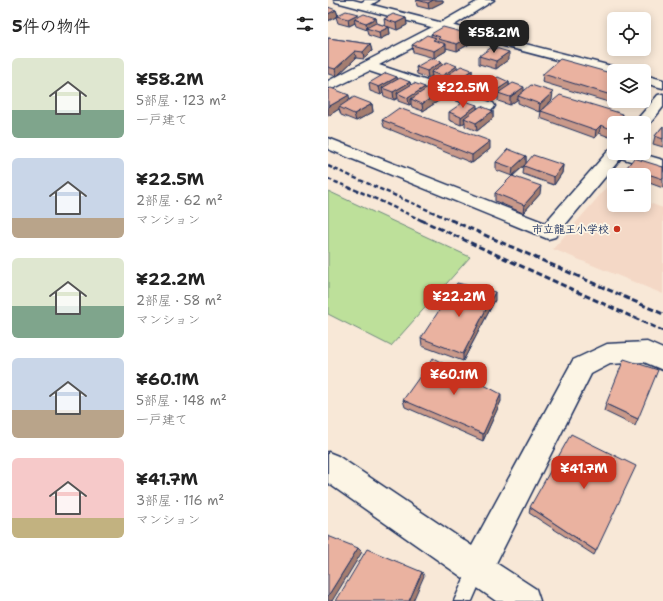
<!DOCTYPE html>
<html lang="ja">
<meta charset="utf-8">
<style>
body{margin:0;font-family:"Shantell Sans","Klee One",sans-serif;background:#f2f2f2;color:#222;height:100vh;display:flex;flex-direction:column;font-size:15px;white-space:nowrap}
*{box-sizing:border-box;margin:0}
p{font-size:13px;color:#767676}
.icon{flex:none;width:22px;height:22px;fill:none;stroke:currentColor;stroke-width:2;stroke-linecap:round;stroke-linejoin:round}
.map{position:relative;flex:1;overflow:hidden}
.panel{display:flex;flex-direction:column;background:#fff;width:328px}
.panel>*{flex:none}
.tools{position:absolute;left:279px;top:12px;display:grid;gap:8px}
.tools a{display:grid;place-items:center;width:44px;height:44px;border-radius:6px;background:#fff;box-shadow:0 2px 10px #0003;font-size:20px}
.price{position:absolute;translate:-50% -34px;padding:0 9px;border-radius:8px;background:#c8321e;color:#fff;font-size:13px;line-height:26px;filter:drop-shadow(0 1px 2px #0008)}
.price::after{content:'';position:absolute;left:50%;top:24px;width:12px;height:9px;margin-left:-6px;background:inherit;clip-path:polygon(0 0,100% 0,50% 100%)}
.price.active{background:#222;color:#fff}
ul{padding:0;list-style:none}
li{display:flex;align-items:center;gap:12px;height:100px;padding:0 12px}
li span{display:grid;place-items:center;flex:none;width:112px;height:80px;border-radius:6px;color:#555}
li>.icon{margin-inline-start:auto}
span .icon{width:48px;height:48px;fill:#fffc;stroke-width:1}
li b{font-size:17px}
h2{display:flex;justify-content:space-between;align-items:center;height:48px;padding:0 12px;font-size:17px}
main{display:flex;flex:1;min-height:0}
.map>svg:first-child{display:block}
.built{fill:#f4d8c6}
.green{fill:#bde09a;stroke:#6c887c}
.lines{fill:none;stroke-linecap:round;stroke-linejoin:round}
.lane-casing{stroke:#1b2f5e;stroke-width:3}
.street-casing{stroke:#1b2f5e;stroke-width:3}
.secondary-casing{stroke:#1b2f5e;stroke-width:3}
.lane{fill:#fcf5e5;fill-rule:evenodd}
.street{fill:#fcf5e5;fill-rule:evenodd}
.secondary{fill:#fcf5e5;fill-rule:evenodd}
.rail-far1{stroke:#1b2f5e;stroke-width:2.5;stroke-dasharray:4.5 2.5;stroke-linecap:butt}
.rail{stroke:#1b2f5e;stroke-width:3;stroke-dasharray:6 3;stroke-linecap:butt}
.wall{fill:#c9998a;stroke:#1b2f5e}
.shaded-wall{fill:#a47d70;stroke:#1b2f5e}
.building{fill:#eab2a0;stroke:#1b2f5e}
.poi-dot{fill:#c8321e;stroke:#fcf5e5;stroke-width:1.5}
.labels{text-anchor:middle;stroke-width:3.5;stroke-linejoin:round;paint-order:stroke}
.poi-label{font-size:11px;font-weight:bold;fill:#1b2f5e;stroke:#fcf5e5;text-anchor:end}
</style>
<main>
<section class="panel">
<h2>5件の物件<svg class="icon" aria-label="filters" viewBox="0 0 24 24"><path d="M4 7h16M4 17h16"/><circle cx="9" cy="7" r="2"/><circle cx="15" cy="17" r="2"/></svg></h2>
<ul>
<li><span style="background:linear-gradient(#dfe7d0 65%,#7fa58c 0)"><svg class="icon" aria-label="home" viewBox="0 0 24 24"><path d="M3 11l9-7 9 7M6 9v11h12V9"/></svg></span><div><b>¥58.2M</b><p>5部屋 · 123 m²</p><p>一戸建て</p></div></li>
<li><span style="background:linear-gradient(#c9d6e8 75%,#b9a48a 0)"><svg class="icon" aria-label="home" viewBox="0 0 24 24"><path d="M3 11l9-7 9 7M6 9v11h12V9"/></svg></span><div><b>¥22.5M</b><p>2部屋 · 62 m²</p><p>マンション</p></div></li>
<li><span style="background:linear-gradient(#dfe7d0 60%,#7fa58c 0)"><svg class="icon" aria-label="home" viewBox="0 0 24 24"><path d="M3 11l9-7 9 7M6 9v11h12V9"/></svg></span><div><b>¥22.2M</b><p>2部屋 · 58 m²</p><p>マンション</p></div></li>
<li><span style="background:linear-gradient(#c9d6e8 65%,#b9a48a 0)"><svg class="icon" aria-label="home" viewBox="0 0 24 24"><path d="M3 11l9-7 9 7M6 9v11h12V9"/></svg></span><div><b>¥60.1M</b><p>5部屋 · 148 m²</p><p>一戸建て</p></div></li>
<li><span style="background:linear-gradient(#f6c9c9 75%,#c2b280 0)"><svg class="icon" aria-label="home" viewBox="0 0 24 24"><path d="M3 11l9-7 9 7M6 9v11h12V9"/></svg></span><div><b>¥41.7M</b><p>3部屋 · 116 m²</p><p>マンション</p></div></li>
</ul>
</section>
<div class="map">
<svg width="335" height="601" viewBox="0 0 335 601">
<rect width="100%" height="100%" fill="#f8e8d7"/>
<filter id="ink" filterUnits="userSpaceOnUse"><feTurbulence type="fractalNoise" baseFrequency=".025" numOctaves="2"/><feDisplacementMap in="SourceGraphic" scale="8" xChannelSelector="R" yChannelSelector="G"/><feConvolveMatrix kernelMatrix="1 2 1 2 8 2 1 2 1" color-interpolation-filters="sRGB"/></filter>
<g filter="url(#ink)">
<path class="built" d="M279,187L286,190V205H316V201L335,208V294L225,249Z"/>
<path class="green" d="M0,191L142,257L63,346L0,314Z"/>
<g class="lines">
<defs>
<path id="lane" d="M149,560L155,563L158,569L144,601H126L143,563Z"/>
<path id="street" d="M37,0H51L38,8H30L28,6Z
M152,0H166L120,29L51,65L165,103L167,106L165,109L160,110L155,109L41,71L0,91V81L112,23Z
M335,94V107L320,126L316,127V123H306L330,95Z
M0,138L217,223L282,149H286V153H311L335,160V171L293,158L227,237L220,239L0,149Z
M319,342L335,349V370L316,362L282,364L263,374L168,563L208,589L212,601H168L0,483V452L10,456L144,546L245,360L279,344Z"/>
<path id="secondary" d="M6,0H25L291,68L293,71H286V75L8,2Z
M316,75L335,80V88L316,83Z"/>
</defs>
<use href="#lane" class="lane-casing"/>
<use href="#street" class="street-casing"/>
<use href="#secondary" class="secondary-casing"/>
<use href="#lane" class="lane"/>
<use href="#street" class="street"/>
<use href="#secondary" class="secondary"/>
<path class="rail-far1" d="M0,166L125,221
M0,179L35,193L95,221"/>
<path class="rail" d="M93,220L335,331
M123,220L335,314"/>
</g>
<path class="wall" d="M88,0H115V2L101,9L89,6Z
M8,10L10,15L30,17L48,18L49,23L57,26L56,19L78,18L79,25L69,30L61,27L62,34L52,39L40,35L39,30L28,26L27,23L21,26L10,23L8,17L0,21Z
M103,34L145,35V42L129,51L118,48V51L106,58L85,52L84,45L103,37Z
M0,38L42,44L44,51L36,59L28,58L9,76L0,74Z
M151,56L181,59L168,69L151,64Z
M114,62L115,65L129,69L144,70V77L129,87L118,83V81L115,83L104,79V76L100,78L89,74L88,67Z
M215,74H286V101H293L290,105L214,82Z
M69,77V79L82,82L83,85L97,90L111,93L112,100L95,111L84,107L83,104L81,105L70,101V98L66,100L56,96L55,93L53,95L42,91L41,83Z
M181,82V85L224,100L211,112L190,103V99L182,105L170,101V97L166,100L155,95V88Z
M0,89L22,100L44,104L45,112L28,121L13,115L11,109L0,116Z
M149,109L165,111V118L149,131L137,126V122L133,125L121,120V112Z
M213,111L293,122L292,123H286V131L281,137L271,133L267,138L212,118Z
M54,120L162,149L144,163L56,127Z
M335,126V147L325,144L327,136Z
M198,156V163L235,165L234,173L226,185L195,174L196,166L185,176L212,194L195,213L167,201V193L184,176L168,170V162Z
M299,167H335V188L316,181V175H297Z
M167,300L135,361L94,346L93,338Z
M75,400L173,401L155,441L77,407Z
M278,404L310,419L307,426L276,411Z
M202,507L268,551L266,555L201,513Z"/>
<path class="shaded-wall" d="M105,0H115V2L101,9L100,3Z
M8,10L10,16H8V17L0,21V14Z
M30,14L31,21L26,19L27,23L21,26L20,19Z
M48,18L49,25L39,29L38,23Z
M78,18L79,25L69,30L68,23Z
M61,27L62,34L52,39L51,32Z
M145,35V42L129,51V44Z
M42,44L44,51L36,59L35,52Z
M118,44V51L106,58V51Z
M27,51L28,58L9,76L7,69Z
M181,52V59L168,69V61Z
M114,62L115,69L103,72L104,76L100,78L99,71Z
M129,66L130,73L118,76V81L115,83L114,76Z
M144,70V77L129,87V80Z
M69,77L70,84L54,88L55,93L53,95L51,87Z
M82,82L83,89L69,93L70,98L66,100L65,92Z
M181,82V89L170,93V97L166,100V92Z
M322,84L320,91L316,96V90Z
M97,87L98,94L83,99V104L81,105L80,98Z
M196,87V94L190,96V99L182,105V97Z
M225,92L224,100L211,112L212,104Z
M111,93L112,100L95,111L94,104Z
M21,95L22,102L11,107V109L0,116V107Z
M290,101H293L290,105Z
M44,104L45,112L28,121L26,114Z
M149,105V113L136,118L137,122L133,125V117Z
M165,111V118L149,131L148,123Z
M295,114L293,122L292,123H288Z
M273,125L271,133L267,138L268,130Z
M286,125V131L281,137L283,129Z
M162,141V149L144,163V155Z
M198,156V164L184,176L185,168Z
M235,165L234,173L226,185V177Z
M213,186L212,194L195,213L196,205Z
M167,292V300L135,361V354Z
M173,394V401L155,441V434Z
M30,548L34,552L4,601H0V596Z
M94,572L96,576L85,601H81Z"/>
<path class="building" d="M89,0H105L100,3Z
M0,7L8,10L0,14Z
M18,11L30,14L20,19L8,16Z
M36,14L48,18L38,23L26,19Z
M65,14L78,18L68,23L56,19Z
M48,23L61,27L51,32L38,28Z
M115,27L145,35L129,44L110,39L112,37L103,34Z
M99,35L108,38L105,40L118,44L106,51L84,45Z
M0,38L42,44L35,52L27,51L7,69L0,67Z
M164,47L181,52L168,61L151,56Z
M104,58L114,62L99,71L88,67Z
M232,59L286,74V96L215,74Z
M119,62L129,66L114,76L103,72Z
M133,66L144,70L129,80L118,76Z
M58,73L69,77L51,87L41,83Z
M170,77L181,82L166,92L155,88Z
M72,78L82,82L65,92L54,88Z
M316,82L322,84L316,90Z
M86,83L97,87L80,98L69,93Z
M185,83L196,87L182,97L170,93Z
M203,85L225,92L212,104L190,96Z
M3,88L21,95L0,107V89Z
M100,88L111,93L94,104L83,99Z
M232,95L295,114L288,123H286V125L283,129L273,125L268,130L213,111Z
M26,97L44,104L26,114L11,107Z
M137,101L149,105L133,117L121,112Z
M153,106L165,111L148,123L136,118Z
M71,108L162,141L144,155L54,120Z
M335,126V139L327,136Z
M180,149L198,156L185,168L168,162Z
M205,155L235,165L226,177L196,166Z
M306,158L335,167V179L299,167Z
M184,176L213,186L196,205L167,193Z
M129,283L167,292L135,354L93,338Z
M105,358L173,394L155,434L75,400Z
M296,359L330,370L310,419L278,404Z
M243,434L308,466L268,551L202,507Z
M0,536L30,548L0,596Z
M39,549L94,572L81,601H8Z"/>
</g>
<circle class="poi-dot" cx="289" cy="229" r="4"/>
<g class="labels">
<g class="poi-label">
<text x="281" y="233">市立龍王小学校</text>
</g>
</g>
</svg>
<div class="tools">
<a><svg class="icon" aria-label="locate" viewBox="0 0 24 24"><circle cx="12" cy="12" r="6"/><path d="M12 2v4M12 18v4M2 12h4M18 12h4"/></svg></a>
<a><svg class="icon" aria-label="layers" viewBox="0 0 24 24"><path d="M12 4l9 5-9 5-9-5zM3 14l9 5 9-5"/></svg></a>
<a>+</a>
<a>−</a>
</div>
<b class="price active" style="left:166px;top:54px">¥58.2M</b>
<b class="price" style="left:135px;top:109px">¥22.5M</b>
<b class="price" style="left:131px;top:318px">¥22.2M</b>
<b class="price" style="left:126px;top:396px">¥60.1M</b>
<b class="price" style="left:256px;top:490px">¥41.7M</b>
</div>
</main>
